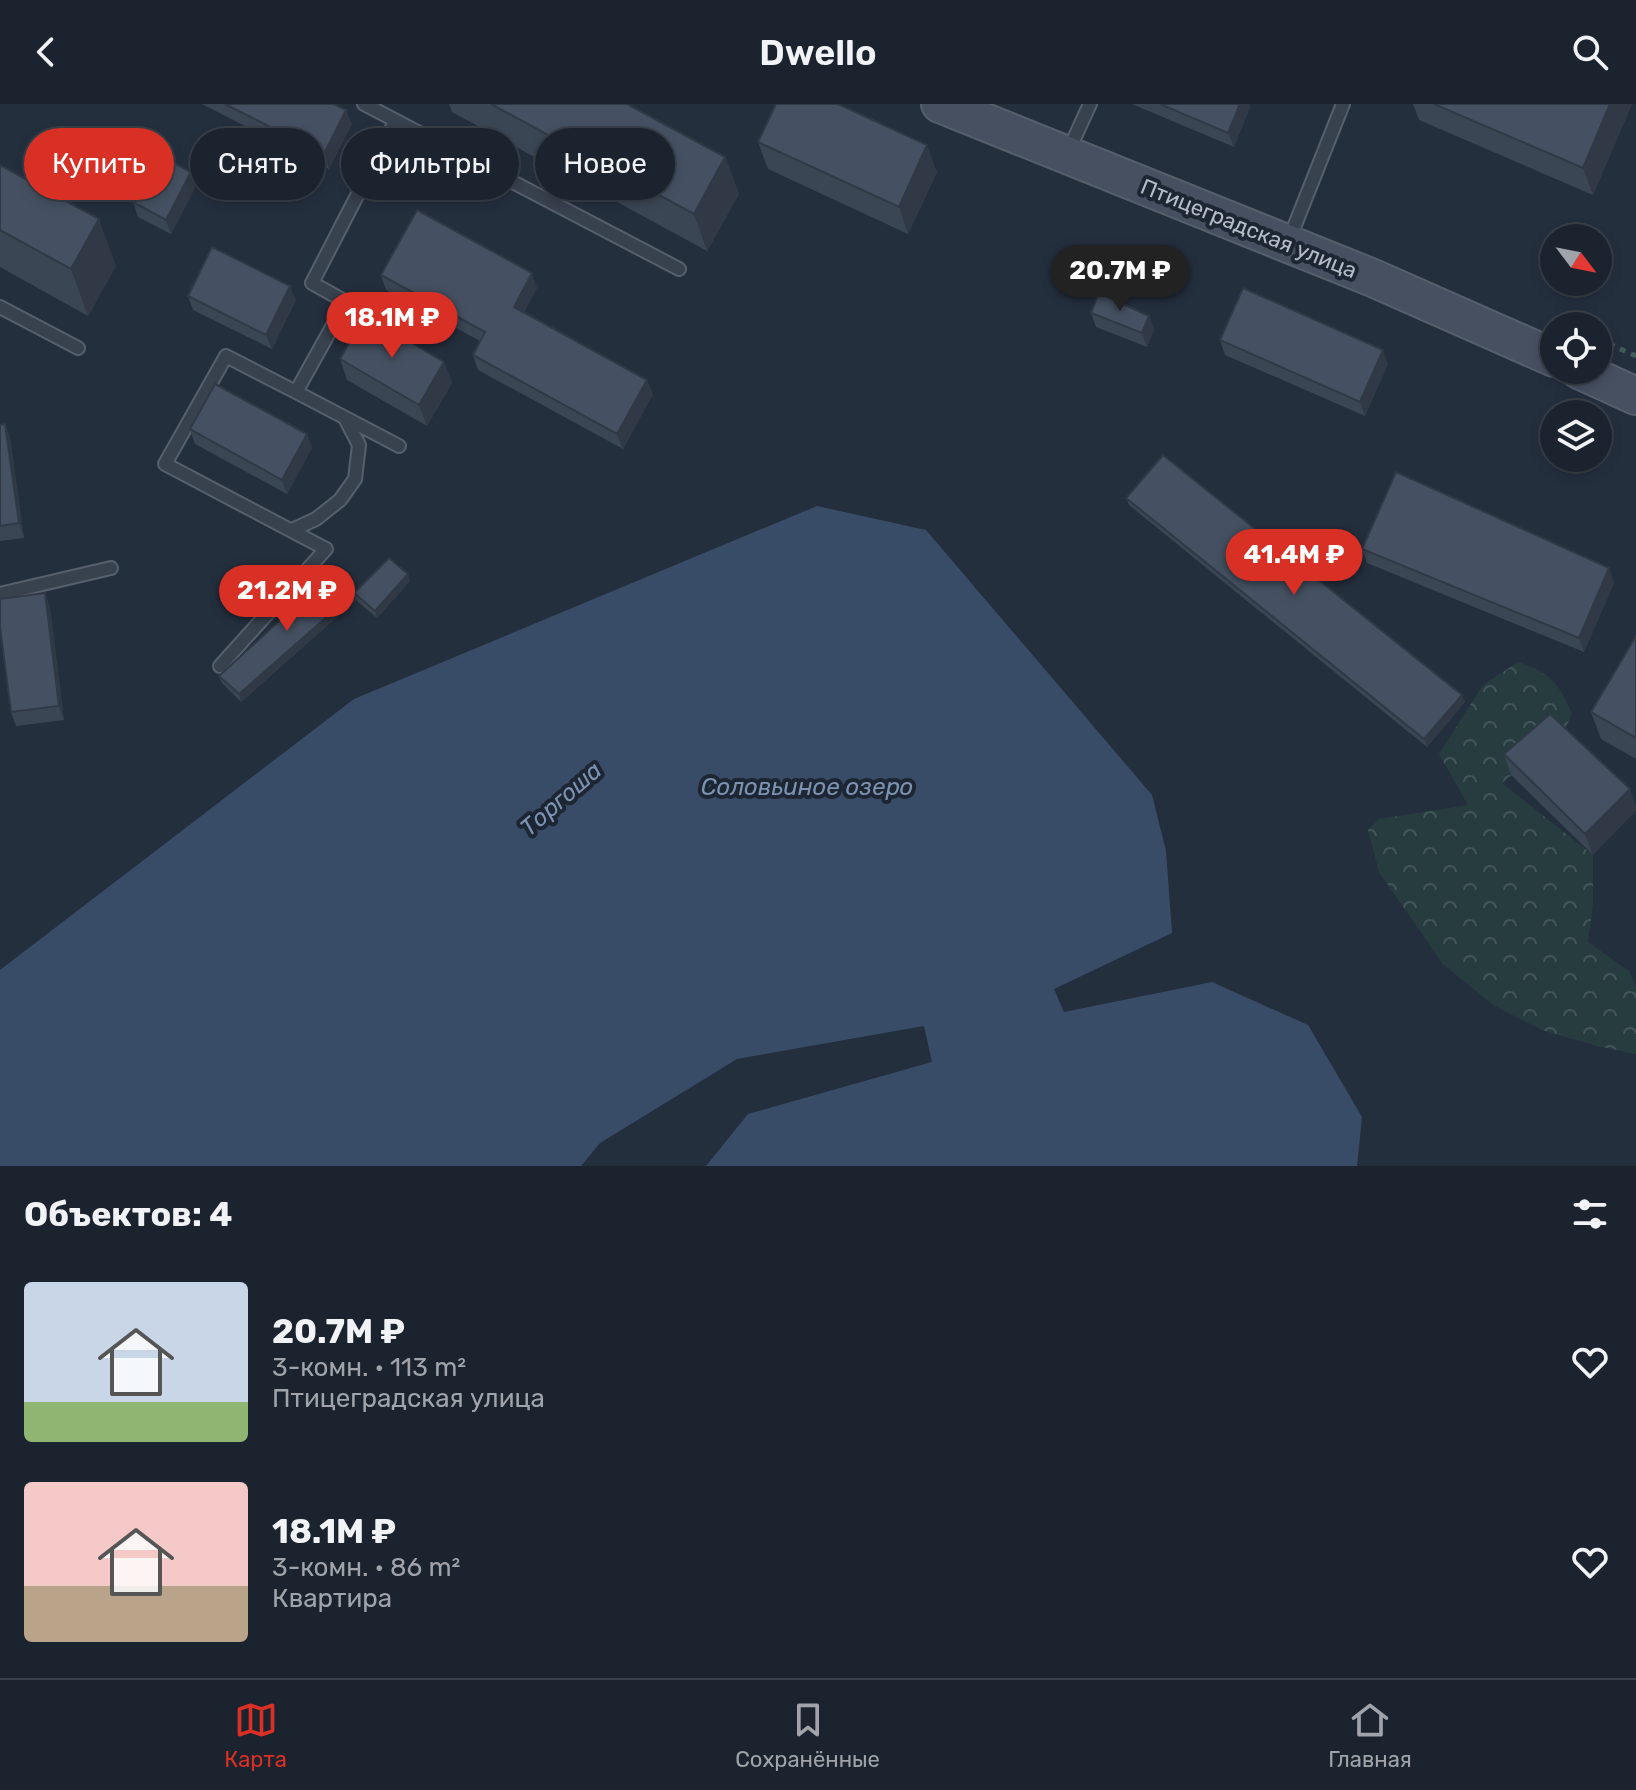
<!DOCTYPE html>
<html lang="ru">
<meta charset="utf-8">
<style>
body{margin:0;font-family:Rubik,sans-serif;background:#242b36;color:#f1f3f6;height:100vh;display:flex;flex-direction:column;font-size:30px;white-space:nowrap}
*{box-sizing:border-box;margin:0}
p{font-size:26px;color:#a0a4aa}
.icon{flex:none;width:44px;height:44px;fill:none;stroke:currentColor;stroke-width:2;stroke-linecap:round;stroke-linejoin:round}
.map{position:relative;height:1062px;overflow:hidden}
.drawer{display:flex;flex-direction:column;background:#1b232e;flex:1}
.drawer>*{flex:none}
.banner{position:absolute;left:24px;top:24px;width:800px;height:72px;display:flex;gap:16px}
.needle{width:52px;rotate:122deg}
.controls{position:absolute;left:1540px;top:120px;display:grid;gap:16px}
.controls a{display:grid;place-items:center;width:72px;height:72px;border-radius:50%;background:#1b232e;box-shadow:0 4px 12px #0003,0 0 0 2px #39404a;font-size:40px}
.price{position:absolute;translate:-50% -68px;padding:0 18px;border-radius:28px;background:#d93025;color:#fff;font-size:26px;line-height:52px;filter:drop-shadow(0 2px 4px #0008)}
.price::after{content:'';position:absolute;left:50%;top:48px;width:24px;height:18px;margin-left:-12px;background:inherit;clip-path:polygon(0 0,100% 0,50% 100%)}
.price.current{background:#222;color:#fff}
ul{padding:0;list-style:none}
li{display:flex;align-items:center;gap:24px;height:200px;padding:0 24px}
li span{display:grid;place-items:center;flex:none;width:224px;height:160px;border-radius:8px;color:#555}
li>.icon{margin-inline-start:auto}
span .icon{width:96px;height:96px;fill:#fffc;stroke-width:1}
li b{font-size:34px}
h2{display:flex;justify-content:space-between;align-items:center;height:96px;padding:0 24px;font-size:34px}
.chip{padding:0 28px;border-radius:36px;background:#1b232e;box-shadow:0 4px 12px #0003,0 0 0 2px #39404a;font-size:28px;line-height:72px}
.chip.current{background:#d93025;color:#fff}
header{display:flex;justify-content:space-between;align-items:center;height:104px;padding:0 24px;background:#1b232e;font-size:36px;font-weight:600}
.tabs{display:flex;justify-content:space-around;align-items:center;height:112px;border-top:2px solid #39404a;background:#1b232e;font-size:22px;color:#a0a4aa}
.tabs a{display:grid;justify-items:center;gap:4px}
.tabs .current{color:#d93025}
.map>svg:first-child{display:block}
.forest{fill:url(#forest-crowns)}
.water{fill:#394c67}
.lines{fill:none;stroke-linecap:round;stroke-linejoin:round}
.lane-casing{stroke:#565f6c;stroke-width:16}
.secondary-casing{stroke:#565f6c;stroke-width:40}
.path{stroke:#44595c;stroke-width:5;stroke-dasharray:6 6;stroke-linecap:butt}
.lane{stroke:#38414e;stroke-width:12}
.secondary{stroke:#465061;stroke-width:36}
.wall{fill:#3b4654}
.shaded-wall{fill:#303945}
.building{fill:#455162;stroke:#303945;stroke-width:2}
.labels{text-anchor:middle;stroke-width:8;stroke-linejoin:round;paint-order:stroke}
.street-label{font-size:22px;fill:#b4bcc9;stroke:#1d2633}
.water-label{font-size:24px;font-style:italic;fill:#7c92b1;stroke:#1d2633}
</style>
<header><svg class="icon" aria-label="back" viewBox="0 0 24 24"><path d="M15 5l-7 7 7 7"/></svg>Dwello<svg class="icon" aria-label="search" viewBox="0 0 24 24"><circle cx="10" cy="10" r="6"/><path d="M15 15l6 6"/></svg></header>
<div class="map">
<svg width="1636" height="1062" viewBox="0 0 1636 1062">
<defs>
<pattern id="forest-crowns" width="20" height="18" patternUnits="userSpaceOnUse" patternTransform="scale(2)"><rect width="20" height="18" fill="#263c3f"/><path d="M2 6a3 3 0 1 1 6 0M12 15a3 3 0 1 1 6 0" fill="none" stroke="#435659"/></pattern>
</defs>
<rect width="100%" height="100%" fill="#242f3e"/>
<path class="forest" d="M1518,558C1552,570 1557,577 1572,609L1565,626L1502,679L1593,751V800L1588,838L1629,867L1636,882V950L1597,942L1542,926L1493,901L1443,860L1379,768L1368,726L1379,715L1468,701L1439,650L1483,581Z"/>
<path class="water" d="M817,402L926,426L1152,691L1166,747L1172,829L1054,885L1064,908L1212,878L1308,921L1362,1013L1357,1062H706L748,1010L932,958L924,922L737,955L600,1039L581,1062H0V866L354,595Z"/>
<g class="lines">
<defs>
<path id="lane" d="M364,0L679,165
M1068,48L1090,0
M1289,136L1343,0
M0,203L78,244
M296,288L399,342
M292,426L316,415L340,396L355,375L359,341L345,314
M0,490L111,464
M220,562L326,445L165,360L226,252L296,288L346,198L312,179L395,18"/>
<path id="secondary" d="M940,0L1373,174L1554,254
M1579,266L1636,292"/>
</defs>
<use href="#lane" class="lane-casing"/>
<use href="#secondary" class="secondary-casing"/>
<path class="path" d="M1598,235L1636,252"/>
<use href="#lane" class="lane"/>
<use href="#secondary" class="secondary"/>
</g>
<path class="wall" d="M202,0H334L352,20L329,65Z
M449,0H627L725,53L739,90L707,147L452,8Z
M1132,0H1249L1250,3L1234,43Z
M1413,0H1632L1593,91L1419,16Z
M758,38L937,68L908,130L768,65Z
M0,61L116,162L88,212L0,163Z
M196,82L171,130L138,113L133,98Z
M381,171L537,184L524,208L653,290L623,345L478,266L473,251L480,237L386,186Z
M188,192L296,196L272,245L193,206Z
M1091,209L1149,212L1154,226L1147,243L1096,223Z
M1220,236L1388,260L1365,312L1225,251Z
M340,255L444,258L452,279L427,322L347,276Z
M5,320L10,334L24,434L0,437V321Z
M190,325L307,330L312,344L287,390L195,340Z
M1126,394L1462,591L1465,598L1427,643L1129,401Z
M1362,445L1609,464L1614,479L1584,548L1367,459Z
M408,470L410,477L377,514L356,496L241,598L222,579L219,572L354,489Z
M45,489L50,504L64,616L16,622L11,608Z
M1636,532V655L1601,635L1591,608Z
M1550,610L1593,751L1511,671L1504,650Z"/>
<path class="shaded-wall" d="M1240,0H1249L1250,3L1234,43L1228,29Z
M1610,0H1632L1593,91L1583,64Z
M346,6L352,20L329,65L324,50Z
M927,41L937,68L908,130L899,103Z
M725,53L739,90L707,147L694,110Z
M191,68L196,82L171,130L166,116Z
M99,115L116,162L88,212L71,165Z
M532,169L537,184L519,217L514,203Z
M290,182L296,196L272,245L266,231Z
M1149,212L1154,226L1147,243L1142,229Z
M1383,246L1388,260L1365,312L1360,298Z
M444,258L452,279L427,322L419,301Z
M647,276L653,290L623,345L617,330Z
M5,320L10,334L24,434L19,419Z
M307,330L312,344L287,390L282,376Z
M1609,464L1614,479L1584,548L1579,534Z
M408,470L410,477L377,514L375,507Z
M45,489L50,504L64,616L59,602Z
M354,489L356,496L241,598L239,590Z
M1462,591L1465,598L1427,643L1424,635Z
M1630,685L1636,702V707L1593,751L1585,730Z"/>
<path class="building" d="M225,0H334L346,6L324,50Z
M491,0H627L725,53L694,110Z
M776,0H838L927,41L899,103L758,38Z
M1160,0H1240L1228,29Z
M1434,0H1610L1583,64Z
M157,50L191,68L166,116L133,98Z
M0,61L99,115L71,165L0,126Z
M417,106L532,169L514,203L647,276L617,330L473,251L485,228L381,171Z
M212,143L290,182L266,231L188,192Z
M1243,184L1383,246L1360,298L1220,236Z
M1099,189L1149,212L1142,229L1091,209Z
M364,211L444,258L419,301L340,255Z
M215,280L307,330L282,376L190,325Z
M5,320L19,419L0,422V321Z
M1163,351L1462,591L1424,635L1126,394Z
M1396,368L1609,464L1579,534L1362,445Z
M389,454L408,470L375,507L354,489Z
M333,468L354,489L239,590L219,572Z
M45,489L59,602L11,608L0,523V495Z
M1636,532V634L1591,608Z
M1550,610L1630,685L1585,730L1504,650Z"/>
<g class="labels">
<g class="street-label">
<text transform="translate(1249 124) rotate(22)" y="8">Птицеградская улица</text>
</g>
<g class="water-label">
<text x="807" y="691">Соловьиное озеро</text>
<text transform="translate(561 695) rotate(-41)" y="8">Торгоша</text>
</g>
</g>
</svg>
<div class="controls">
<a><svg class="needle" viewBox="-14 -14 28 28"><path d="M0-13l5 13h-10z" fill="#e53935"/><path d="M0 13l5-13h-10z" fill="#a0a4aa"/></svg></a>
<a><svg class="icon" aria-label="locate" viewBox="0 0 24 24"><circle cx="12" cy="12" r="6"/><path d="M12 2v4M12 18v4M2 12h4M18 12h4"/></svg></a>
<a><svg class="icon" aria-label="layers" viewBox="0 0 24 24"><path d="M12 4l9 5-9 5-9-5zM3 14l9 5 9-5"/></svg></a>
</div>
<b class="price current" style="left:1120px;top:209px">20.7M ₽</b>
<b class="price" style="left:392px;top:256px">18.1M ₽</b>
<b class="price" style="left:1294px;top:493px">41.4M ₽</b>
<b class="price" style="left:287px;top:529px">21.2M ₽</b>
<div class="banner">
<a class="chip current">Купить</a>
<a class="chip">Снять</a>
<a class="chip">Фильтры</a>
<a class="chip">Новое</a>
</div>
</div>
<section class="drawer">
<h2>Объектов: 4<svg class="icon" aria-label="filters" viewBox="0 0 24 24"><path d="M4 7h16M4 17h16"/><circle cx="9" cy="7" r="2"/><circle cx="15" cy="17" r="2"/></svg></h2>
<ul>
<li><span style="background:linear-gradient(#c9d6e8 75%,#8fb573 0)"><svg class="icon" aria-label="home" viewBox="0 0 24 24"><path d="M3 11l9-7 9 7M6 9v11h12V9"/></svg></span><div><b>20.7M ₽</b><p>3-комн. · 113 m²</p><p>Птицеградская улица</p></div><svg class="icon" aria-label="heart" viewBox="0 0 24 24"><path d="M12 20l-8-8c-3-5 5-10 8-4 3-6 11-1 8 4z"/></svg></li>
<li><span style="background:linear-gradient(#f6c9c9 65%,#b9a48a 0)"><svg class="icon" aria-label="home" viewBox="0 0 24 24"><path d="M3 11l9-7 9 7M6 9v11h12V9"/></svg></span><div><b>18.1M ₽</b><p>3-комн. · 86 m²</p><p>Квартира</p></div><svg class="icon" aria-label="heart" viewBox="0 0 24 24"><path d="M12 20l-8-8c-3-5 5-10 8-4 3-6 11-1 8 4z"/></svg></li>
</ul>
</section>
<nav class="tabs">
<a class="current"><svg class="icon" aria-label="map" viewBox="0 0 24 24"><path d="M3 6l6-2 6 2 6-2v14l-6 2-6-2-6 2zM9 4v14M15 6v14"/></svg>Карта</a>
<a><svg class="icon" aria-label="saved" viewBox="0 0 24 24"><path d="M7 4h10v16l-5-4-5 4z"/></svg>Сохранённые</a>
<a><svg class="icon" aria-label="home" viewBox="0 0 24 24"><path d="M3 11l9-7 9 7M6 9v11h12V9"/></svg>Главная</a>
</nav>
